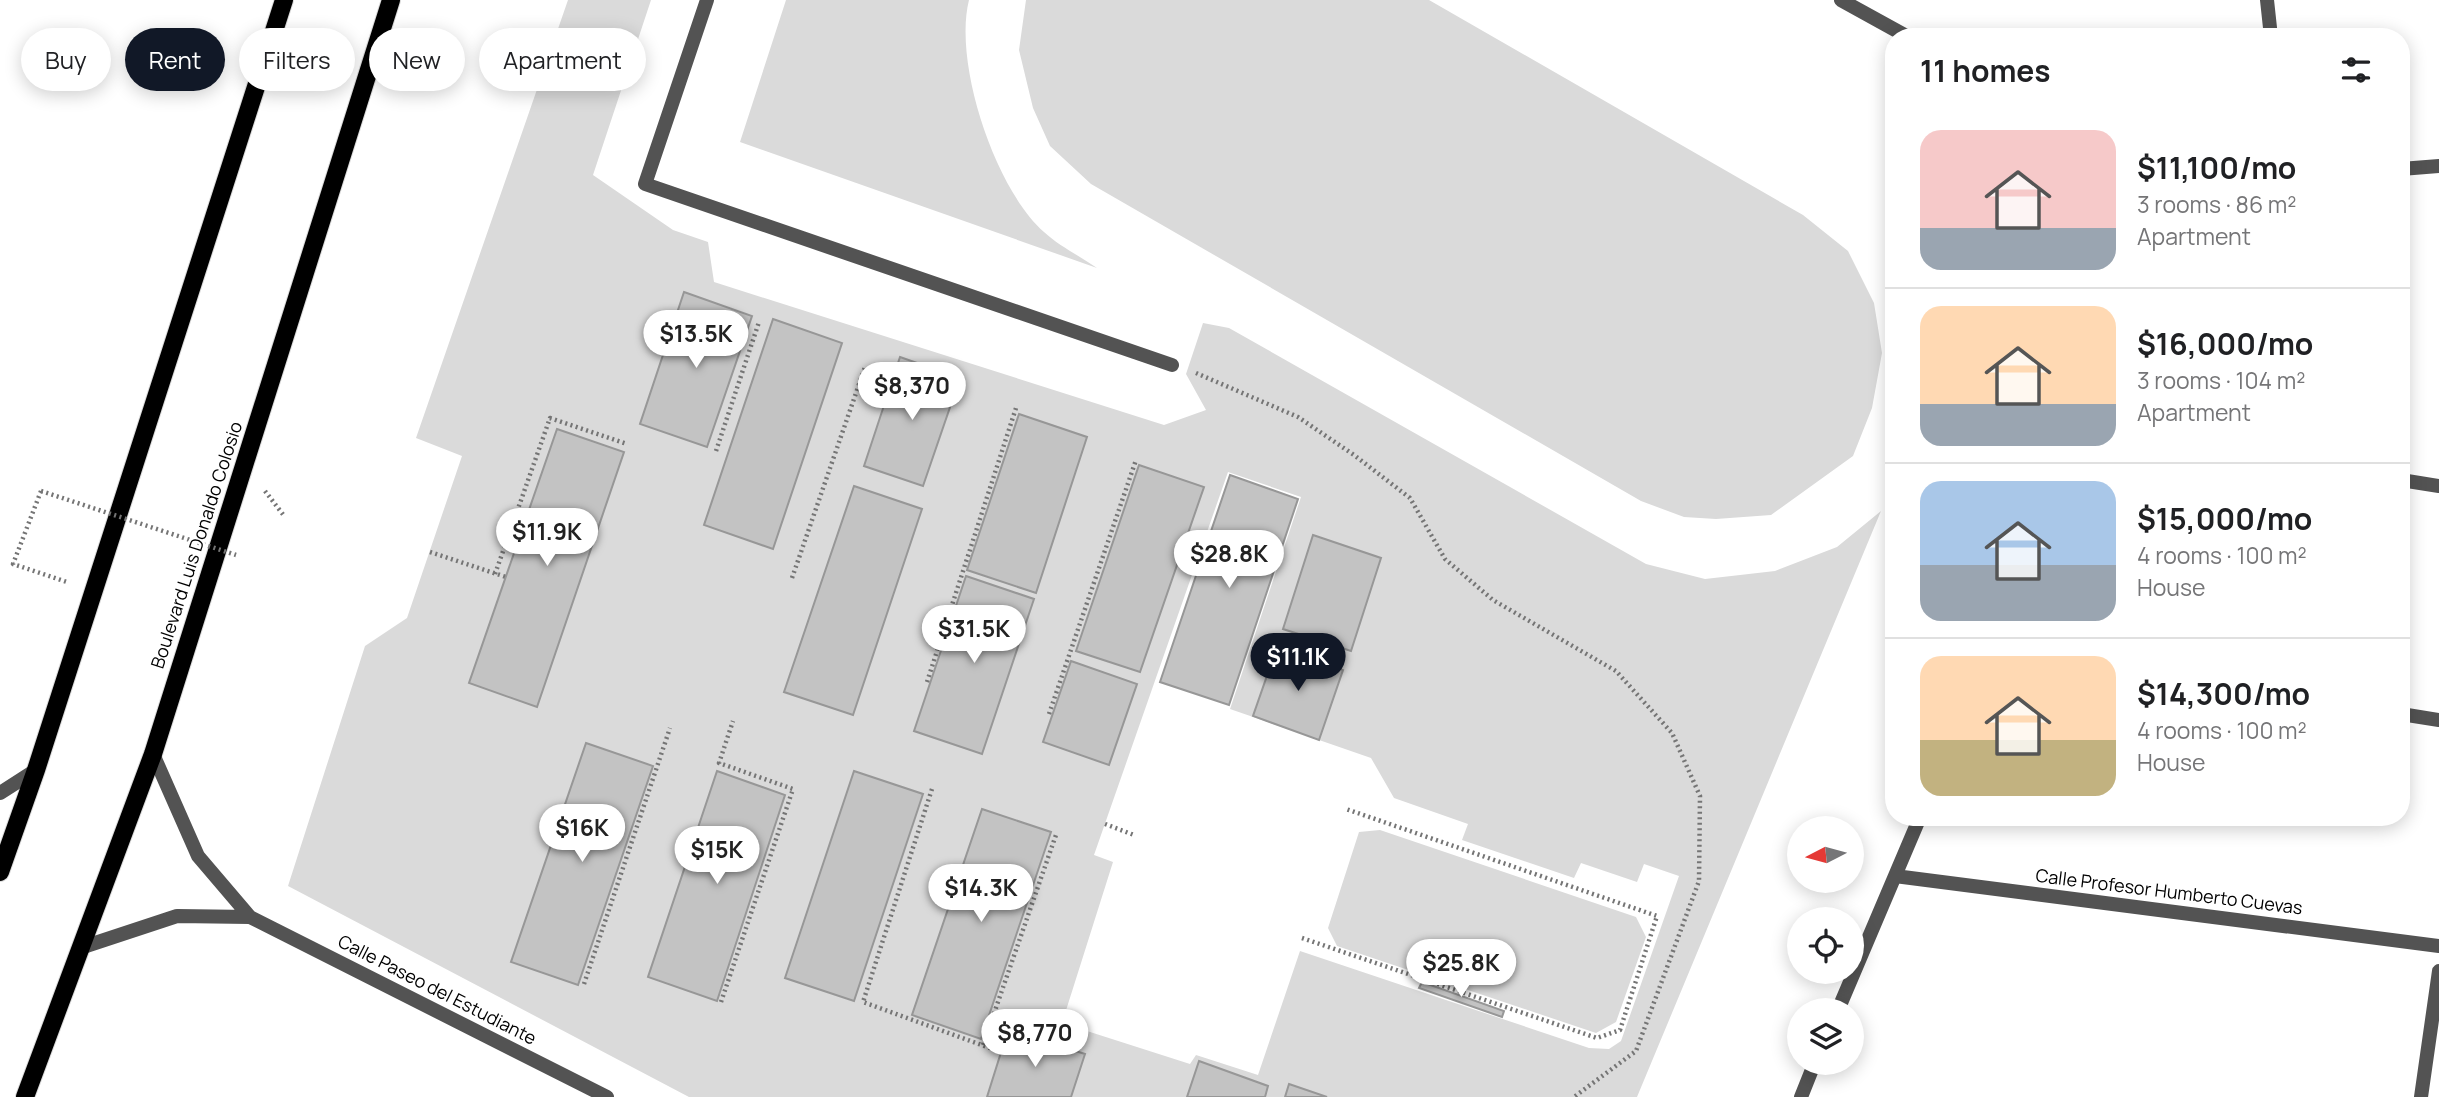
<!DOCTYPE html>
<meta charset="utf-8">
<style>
body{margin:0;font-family:Manrope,sans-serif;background:#f6f6f6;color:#202124;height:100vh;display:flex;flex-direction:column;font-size:26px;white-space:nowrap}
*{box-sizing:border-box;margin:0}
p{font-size:23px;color:#757577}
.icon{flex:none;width:38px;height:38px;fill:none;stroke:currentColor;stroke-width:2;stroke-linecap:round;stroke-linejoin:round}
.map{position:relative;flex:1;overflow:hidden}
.side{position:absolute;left:1885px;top:28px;width:525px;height:798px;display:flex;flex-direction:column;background:#fff;border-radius:28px;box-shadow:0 4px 18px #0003}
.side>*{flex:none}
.banner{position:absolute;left:21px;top:28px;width:665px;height:63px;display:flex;gap:14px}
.needle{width:46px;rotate:264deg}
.controls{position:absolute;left:1787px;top:816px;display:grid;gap:14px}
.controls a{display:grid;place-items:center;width:77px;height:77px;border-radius:50%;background:#fff;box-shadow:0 4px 18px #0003;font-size:35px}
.price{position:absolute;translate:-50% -60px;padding:0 16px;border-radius:24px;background:#fff;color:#222;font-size:23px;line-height:46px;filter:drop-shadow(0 2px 4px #0008)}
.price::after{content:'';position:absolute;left:50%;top:42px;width:21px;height:16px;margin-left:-10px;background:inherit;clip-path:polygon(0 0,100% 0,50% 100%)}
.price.active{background:#111827;color:#fff}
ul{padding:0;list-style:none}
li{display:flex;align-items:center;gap:21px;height:175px;padding:0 35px}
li+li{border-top:2px solid #e0e0e0}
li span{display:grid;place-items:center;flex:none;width:196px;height:140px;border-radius:21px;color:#555}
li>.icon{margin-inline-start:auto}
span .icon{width:84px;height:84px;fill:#fffc;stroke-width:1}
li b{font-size:30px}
h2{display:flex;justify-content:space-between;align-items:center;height:84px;padding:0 35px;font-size:30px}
.chip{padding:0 24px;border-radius:32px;background:#fff;box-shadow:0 4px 18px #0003;font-size:24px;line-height:63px}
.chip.active{background:#111827;color:#fff}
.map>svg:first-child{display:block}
.green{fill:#dadada;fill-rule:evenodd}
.building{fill:#c3c3c3;stroke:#979797;stroke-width:2}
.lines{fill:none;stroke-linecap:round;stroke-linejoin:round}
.primary-casing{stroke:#dbdbdb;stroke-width:20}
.path{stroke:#757575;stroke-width:4.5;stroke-dasharray:2 3.5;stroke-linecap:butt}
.service{stroke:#535353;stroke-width:14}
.minor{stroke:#535353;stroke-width:14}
.tertiary{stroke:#535353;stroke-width:14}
.primary{stroke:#000;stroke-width:18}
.path-bridge{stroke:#757575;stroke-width:4.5;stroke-dasharray:2 3.5;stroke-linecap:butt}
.labels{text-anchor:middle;stroke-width:5;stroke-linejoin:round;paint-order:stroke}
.street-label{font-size:18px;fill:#000;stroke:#fff}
</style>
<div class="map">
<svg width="2439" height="1097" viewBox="0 0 2439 1097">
<rect width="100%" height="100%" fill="#fff"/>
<path class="green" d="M568,0H651L593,175L673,230L708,242L714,282L1164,425L1206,410L1186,374L1203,323L1229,328L1646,564L1705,579L1775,571L1837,547L1881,511L1637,1097H689L288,886L365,646L407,618L462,456L416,438ZM1228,472L1301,497L1230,709L1371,758L1394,798L1468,824L1462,840L1574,878L1581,863L1637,882L1644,864L1679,876L1621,1041L1609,1049L1589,1048L1300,951L1258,1075L1196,1055L1190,1064L1062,1023L1113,862L1094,855Z
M786,0H969C953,63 995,189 1044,232C1059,246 1080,256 1097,268L740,142Z
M1026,0H1429L1803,215L1848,251L1874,303L1882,353L1872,408L1853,456L1771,515L1716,519L1684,517L1641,501L1091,184L1050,146L1033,108L1019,50Z
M1380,830L1636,917L1646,937L1616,1022L1596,1033L1337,946L1328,928L1359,832Z"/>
<path class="building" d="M684,292L752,316L707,447L640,424Z
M773,319L842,343L773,549L704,525Z
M900,357L960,378L923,486L864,466Z
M1019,414L1087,437L1036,593L967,570Z
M557,429L624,452L537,707L469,683Z
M1139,465L1204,487L1140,672L1076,651Z
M1230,475L1298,499L1229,705L1160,682Z
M854,486L922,509L853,715L784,692Z
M1313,535L1381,558L1351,651L1283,629Z
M966,576L1034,599L982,754L914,731Z
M1277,647L1343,670L1319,740L1253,716Z
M1071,661L1137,684L1109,765L1043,742Z
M586,743L653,766L578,985L511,962Z
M717,771L785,795L717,1001L648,977Z
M854,771L923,794L854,1001L785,978Z
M982,809L1051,832L981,1039L912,1015Z
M1422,982L1504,1011L1502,1017L1419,988Z
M1008,1030L1085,1054L1071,1097H987Z
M1199,1061L1268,1086L1265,1097H1187Z
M1289,1084L1327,1097H1285Z"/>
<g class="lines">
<defs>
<path id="primary" d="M0,872L36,770L284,0
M25,1097L153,754L391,0"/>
</defs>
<use href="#primary" class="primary-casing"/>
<path class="path" d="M1196,373L1298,417L1354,455L1410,498L1445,559L1493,600L1616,671L1672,733L1700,796L1699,881L1636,1051L1574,1097
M716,451L759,322
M41,491L13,564L67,582
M265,491L285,517
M430,552L506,577
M495,574L550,418L627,444
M792,578L865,367
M927,682L1016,408
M1049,714L1136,460
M932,789L863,1002L1001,1052
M1105,824L1134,835
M1302,938L1597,1038L1620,1030L1657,916L1346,809
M584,984L670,728
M721,1002L793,789L719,763L733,721
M983,1045L1057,832"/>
<path class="service" d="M707,0L645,184L1172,365"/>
<path class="minor" d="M1841,0L1908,37
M2267,0L2271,37
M2401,169L2439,166
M2401,480L2439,486
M2401,714L2439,720
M153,754L198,856L250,917L607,1097
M1895,876L2439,946
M80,948L177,916L250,917
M1838,1010L1920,817
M1801,1097L1815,1062
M2421,1097L2439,971"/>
<path class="tertiary" d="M0,793L36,770"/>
<use href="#primary" class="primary"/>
<path class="path-bridge" d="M41,491L236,555"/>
</g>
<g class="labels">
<g class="street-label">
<text transform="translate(197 545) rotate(-72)" y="6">Boulevard Luis Donaldo Colosio</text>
<text transform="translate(2169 892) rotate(7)" y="6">Calle Profesor Humberto Cuevas</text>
<text transform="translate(437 990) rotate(27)" y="6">Calle Paseo del Estudiante</text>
</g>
</g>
</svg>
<div class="controls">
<a><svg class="needle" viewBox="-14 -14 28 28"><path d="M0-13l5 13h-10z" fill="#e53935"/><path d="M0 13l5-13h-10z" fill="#757577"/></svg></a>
<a><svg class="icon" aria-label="locate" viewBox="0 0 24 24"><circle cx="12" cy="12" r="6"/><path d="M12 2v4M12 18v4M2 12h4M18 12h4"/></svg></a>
<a><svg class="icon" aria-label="layers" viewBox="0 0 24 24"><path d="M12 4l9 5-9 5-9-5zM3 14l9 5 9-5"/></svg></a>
</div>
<b class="price" style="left:696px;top:370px">$13.5K</b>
<b class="price" style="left:912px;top:422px">$8,370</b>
<b class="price" style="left:547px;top:568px">$11.9K</b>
<b class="price" style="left:1229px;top:590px">$28.8K</b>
<b class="price" style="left:974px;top:665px">$31.5K</b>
<b class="price active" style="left:1298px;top:693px">$11.1K</b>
<b class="price" style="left:582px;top:864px">$16K</b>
<b class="price" style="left:717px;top:886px">$15K</b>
<b class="price" style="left:981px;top:924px">$14.3K</b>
<b class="price" style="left:1461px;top:999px">$25.8K</b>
<b class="price" style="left:1035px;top:1069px">$8,770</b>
<div class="banner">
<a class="chip">Buy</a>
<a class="chip active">Rent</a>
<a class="chip">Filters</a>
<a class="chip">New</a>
<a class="chip">Apartment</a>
</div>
<section class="side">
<h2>11 homes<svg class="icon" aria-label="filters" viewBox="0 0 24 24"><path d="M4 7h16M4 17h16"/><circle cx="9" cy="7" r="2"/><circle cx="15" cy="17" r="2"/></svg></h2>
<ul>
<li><span style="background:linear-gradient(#f6c9c9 70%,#9aa5b1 0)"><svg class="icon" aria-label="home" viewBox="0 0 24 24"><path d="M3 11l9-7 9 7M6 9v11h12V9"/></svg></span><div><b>$11,100/mo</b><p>3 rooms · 86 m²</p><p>Apartment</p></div></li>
<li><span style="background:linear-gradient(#ffd9b3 70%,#9aa5b1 0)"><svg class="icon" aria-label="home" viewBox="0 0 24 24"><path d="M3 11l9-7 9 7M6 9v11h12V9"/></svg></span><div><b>$16,000/mo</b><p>3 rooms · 104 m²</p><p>Apartment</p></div></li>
<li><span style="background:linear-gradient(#a9c7e8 60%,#9aa5b1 0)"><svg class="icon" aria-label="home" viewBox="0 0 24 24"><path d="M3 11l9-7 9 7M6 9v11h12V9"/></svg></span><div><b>$15,000/mo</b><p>4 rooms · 100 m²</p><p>House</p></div></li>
<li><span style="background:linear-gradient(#ffd9b3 60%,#c2b280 0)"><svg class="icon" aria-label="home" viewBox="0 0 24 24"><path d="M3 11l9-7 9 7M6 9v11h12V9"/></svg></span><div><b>$14,300/mo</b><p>4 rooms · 100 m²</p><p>House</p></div></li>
</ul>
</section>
</div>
